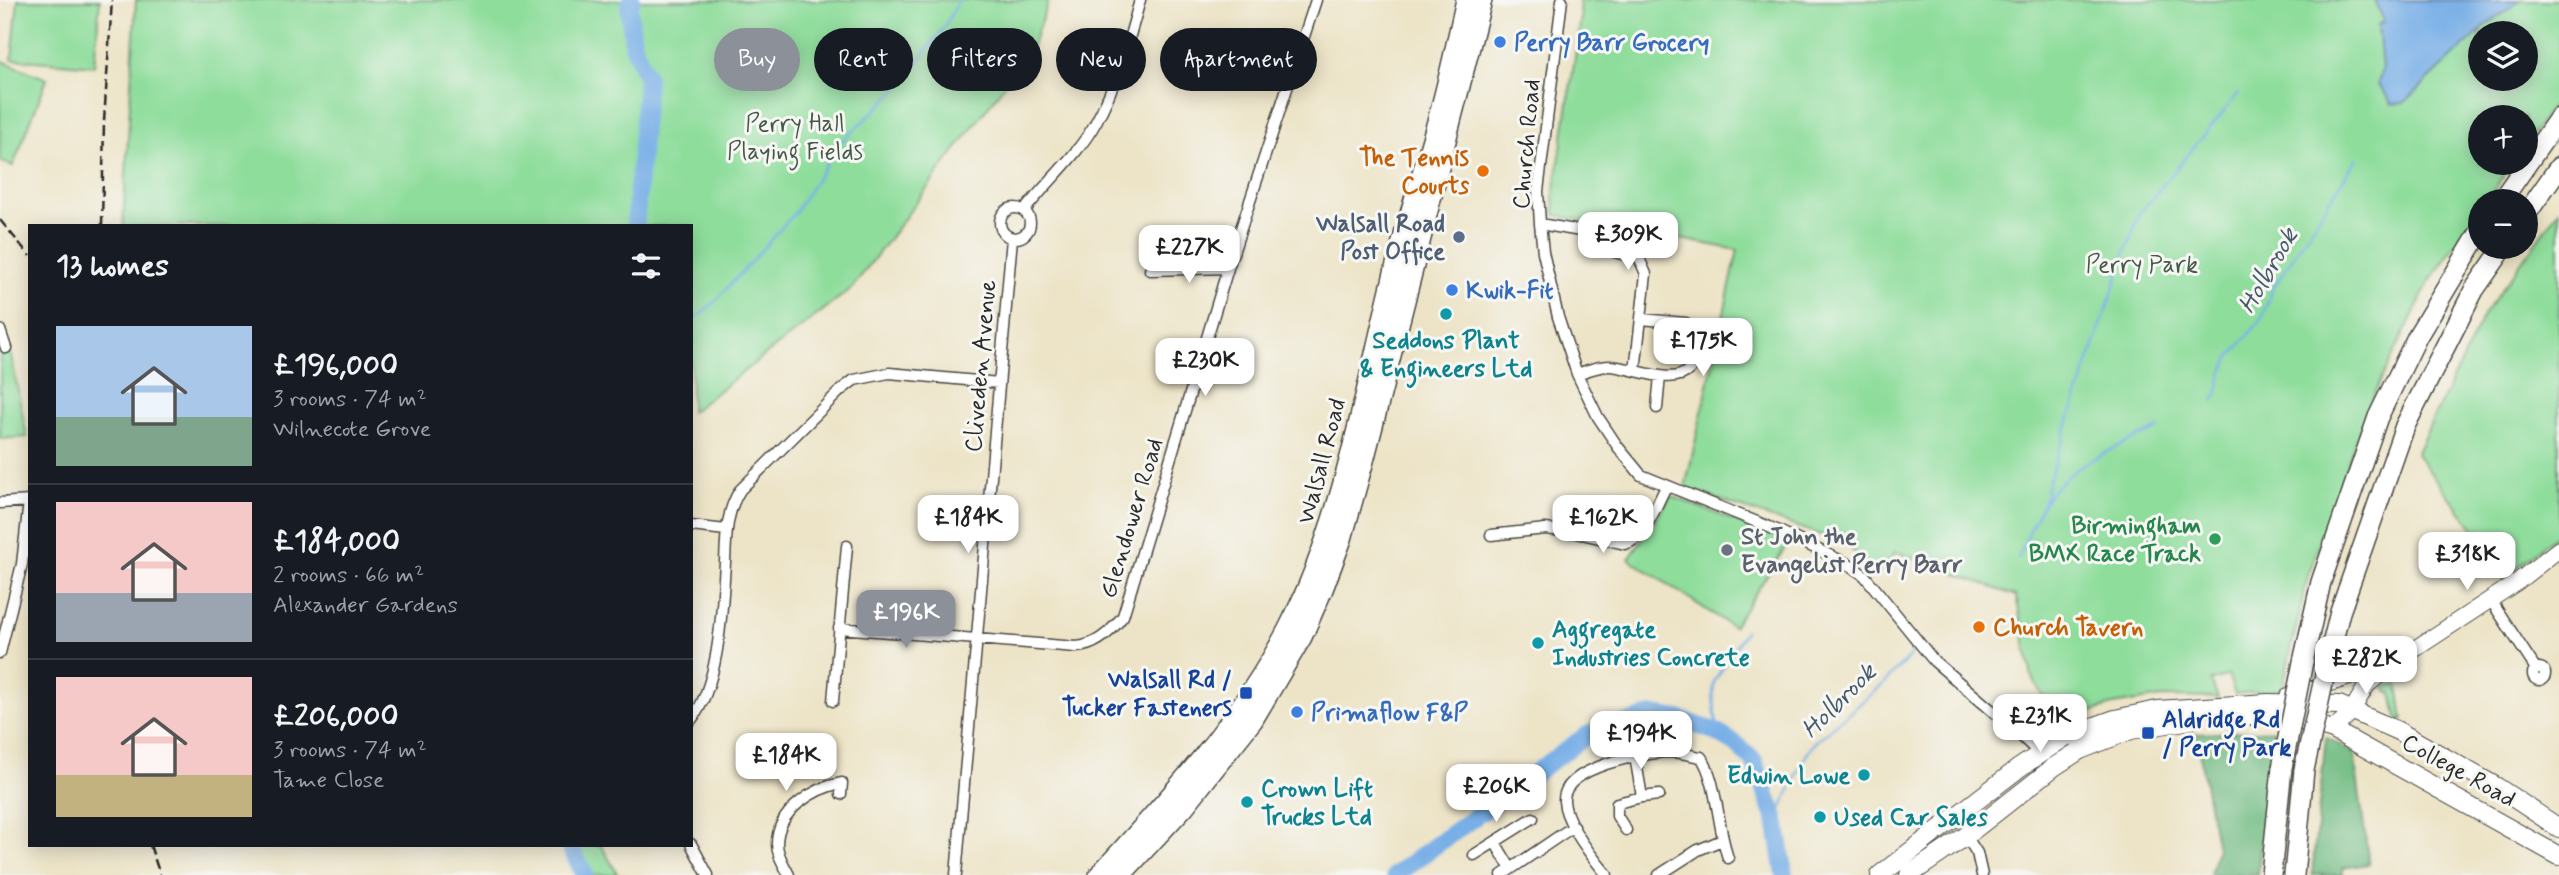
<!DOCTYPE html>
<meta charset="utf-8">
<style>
body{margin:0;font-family:Mynerve,sans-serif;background:#242831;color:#f1f3f6;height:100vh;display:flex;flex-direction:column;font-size:26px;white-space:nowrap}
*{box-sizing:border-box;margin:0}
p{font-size:23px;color:#9ea1a6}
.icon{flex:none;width:38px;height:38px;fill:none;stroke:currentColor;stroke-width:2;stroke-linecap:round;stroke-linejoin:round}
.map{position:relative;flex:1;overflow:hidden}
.side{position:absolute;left:28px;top:224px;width:665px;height:623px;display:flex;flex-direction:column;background:#171b24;border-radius:0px;box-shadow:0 4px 18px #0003}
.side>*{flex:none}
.top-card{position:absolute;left:714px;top:28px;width:665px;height:63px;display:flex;gap:14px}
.fabs{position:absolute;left:2468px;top:21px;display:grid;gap:14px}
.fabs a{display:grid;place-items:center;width:70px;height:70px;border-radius:50%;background:#171b24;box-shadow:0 4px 18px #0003;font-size:35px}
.price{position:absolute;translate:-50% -60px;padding:0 16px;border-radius:14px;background:#fff;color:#222;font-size:23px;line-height:46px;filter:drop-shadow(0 2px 4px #0008)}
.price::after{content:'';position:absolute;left:50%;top:42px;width:21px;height:16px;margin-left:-10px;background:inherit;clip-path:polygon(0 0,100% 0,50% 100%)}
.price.current{background:#8c9099;color:#fff}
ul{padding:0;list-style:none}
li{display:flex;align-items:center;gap:21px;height:175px;padding:0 28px}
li+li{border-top:2px solid #363941}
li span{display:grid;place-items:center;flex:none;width:196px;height:140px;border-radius:0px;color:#555}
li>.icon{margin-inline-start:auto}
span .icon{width:84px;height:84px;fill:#fffc;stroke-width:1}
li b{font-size:30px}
h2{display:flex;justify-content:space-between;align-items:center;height:84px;padding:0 28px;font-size:30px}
.tag{padding:0 24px;border-radius:32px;background:#171b24;box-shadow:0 4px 18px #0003;font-size:24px;line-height:63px}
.tag.current{background:#8c9099;color:#fff}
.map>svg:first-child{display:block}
.green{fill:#8edd9b;stroke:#5c8463;stroke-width:2;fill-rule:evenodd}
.forest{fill:#72bc83;stroke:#4e7457;stroke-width:2}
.water{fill:#78afe7;stroke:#526d89;stroke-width:2}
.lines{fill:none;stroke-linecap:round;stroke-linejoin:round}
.stream{stroke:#78afe7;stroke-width:2.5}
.river{stroke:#78afe7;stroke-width:18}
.street-casing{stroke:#484742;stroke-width:13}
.secondary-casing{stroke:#484742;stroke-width:18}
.primary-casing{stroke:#484742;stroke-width:20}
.highway-casing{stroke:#484742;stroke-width:22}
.street{stroke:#fff;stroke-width:10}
.secondary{stroke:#fff;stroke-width:16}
.primary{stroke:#fff;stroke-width:18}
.highway{stroke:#fff;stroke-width:19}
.rail{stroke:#2b2b2b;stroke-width:2.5;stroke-dasharray:10 5;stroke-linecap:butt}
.highway-bridge-casing{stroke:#484742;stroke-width:22;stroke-linecap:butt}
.highway-bridge{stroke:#fff;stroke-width:19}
.shop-dot{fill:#3f7fe0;stroke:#f6f6f2;stroke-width:2.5}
.food-dot{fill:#e8710a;stroke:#f6f6f2;stroke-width:2.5}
.service-dot{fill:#5c6f8a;stroke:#f6f6f2;stroke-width:2.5}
.culture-dot{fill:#0f9aa8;stroke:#f6f6f2;stroke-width:2.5}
.leisure-dot{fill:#2e9e5b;stroke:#f6f6f2;stroke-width:2.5}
.worship-dot{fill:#6b7280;stroke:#f6f6f2;stroke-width:2.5}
.transit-dot{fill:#1a4fb4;stroke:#f6f6f2;stroke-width:2.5}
.labels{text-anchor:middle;stroke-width:6;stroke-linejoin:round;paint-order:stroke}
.shop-label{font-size:24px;font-weight:bold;fill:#366cbe;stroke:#f6f6f2;text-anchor:start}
.park-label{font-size:24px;fill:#445847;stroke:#f6f6f2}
.street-label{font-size:24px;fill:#2b2b2b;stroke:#f6f6f2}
.food-label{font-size:24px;font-weight:bold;fill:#c56008;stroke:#f6f6f2;text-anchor:end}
.service-label{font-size:24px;font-weight:bold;fill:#4e5e75;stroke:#f6f6f2;text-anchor:end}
.culture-label{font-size:24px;font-weight:bold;fill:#0d838f;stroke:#f6f6f2;text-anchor:start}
.leisure-label{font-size:24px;font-weight:bold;fill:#27864d;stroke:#f6f6f2;text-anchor:end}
.worship-label{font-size:24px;font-weight:bold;fill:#5b616d;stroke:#f6f6f2;text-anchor:start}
.transit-label{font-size:24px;font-weight:bold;fill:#164399;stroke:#f6f6f2;text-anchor:end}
.water-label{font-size:26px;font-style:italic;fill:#46596d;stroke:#f6f6f2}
</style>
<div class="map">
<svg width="2559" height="875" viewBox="0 0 2559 875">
<rect width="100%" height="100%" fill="#f6f6f2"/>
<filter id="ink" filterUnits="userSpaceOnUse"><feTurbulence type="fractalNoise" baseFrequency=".0143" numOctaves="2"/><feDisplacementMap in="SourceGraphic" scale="14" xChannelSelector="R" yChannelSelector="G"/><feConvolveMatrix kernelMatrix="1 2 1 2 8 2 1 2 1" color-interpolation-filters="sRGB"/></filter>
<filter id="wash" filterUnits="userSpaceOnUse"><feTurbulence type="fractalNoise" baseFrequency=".00686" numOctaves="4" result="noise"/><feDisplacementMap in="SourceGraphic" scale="28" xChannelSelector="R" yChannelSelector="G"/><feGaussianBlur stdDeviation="1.57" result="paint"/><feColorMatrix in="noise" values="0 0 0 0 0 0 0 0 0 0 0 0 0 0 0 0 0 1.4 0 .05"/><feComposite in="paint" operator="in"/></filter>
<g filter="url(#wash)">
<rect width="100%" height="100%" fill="#ede4c7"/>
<path class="green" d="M18,0H100L94,66L12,59Z
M136,0H1049L1030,51L852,288L691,412V226H123Z
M1579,0H2559V96L2525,145V117H2480V163H2513L2486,201H2480V210L2428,284L2366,411L2308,576L2282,689L2235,694L2228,675L2211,681L2218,698L2162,697L2113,705L2085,714L2054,715L2032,678L2016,596L1896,552L1878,573L1844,543L1685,488L1738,250L1555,215L1554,195L1581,17ZM2480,33H2525V79H2480Z
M0,60L47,79L13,166L0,161Z
M2559,210V533L2509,574L2416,454L2484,314Z
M0,350H10L27,437L0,439Z
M1671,496L1789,542L1733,627L1629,559Z
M2393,684H2398L2403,720L2400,721L2397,718L2392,692L2388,693L2385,688Z
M574,845H601L618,875H591Z"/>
<path class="forest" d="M2273,730L2258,875H2210L2217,849L2196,734Z
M2326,737L2354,753L2369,864L2343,868V875H2312Z"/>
<path class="water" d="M2375,0H2521L2488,24L2404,103L2392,104L2378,83L2382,69L2378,24L2384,22Z"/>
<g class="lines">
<path class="stream" d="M691,322L714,303L794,214L840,143L898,89L945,26L959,0
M2098,334L2139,214L2239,93
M2213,401L2217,394L2222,374L2229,358L2261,320L2273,288L2357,158
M2044,501L2049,480L2097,337
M2018,559C2026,541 2033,521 2043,504C2067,464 2119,447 2159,428
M1718,734L1713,697L1714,682L1745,631
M1776,820L1804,759L1814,743L1883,684L1916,650"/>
<path class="river" d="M632,0L629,6L633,45L647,78L635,226
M569,845L585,875
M1395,875L1587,735L1652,715L1679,719L1714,731L1736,744L1754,761L1776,820L1785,875"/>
</g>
</g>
<g filter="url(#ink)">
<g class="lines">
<defs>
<path id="street" d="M1562,0L1538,191L1540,224L1543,252L1558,317L1577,374L1598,417L1618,447L1641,475L1779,531L1846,563L1864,575L1934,661L2017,732L2040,754
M1000 223a15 15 0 1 1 30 0a15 15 0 1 1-30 0Z
M1024,211C1047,182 1078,155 1096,122C1116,85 1129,41 1140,0
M1540,224L1592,233C1606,253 1616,253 1639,258L1646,274L1635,371
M1150,270L1228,268
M0,330L6,348
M1577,374C1588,370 1598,366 1609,366C1631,366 1673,388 1690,369L1693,331L1686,323L1641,319
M1657,408L1660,376
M0,503L29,501L22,564L0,653
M691,526L726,530
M1491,535L1545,529L1573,532L1625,544C1646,539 1656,504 1666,487
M2490,599L2536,669
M839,628L1076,647C1096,646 1111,632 1123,616L1228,268L1316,0
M2533 674a6 6 0 1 1 12 0a6 6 0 1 1-12 0Z
M833,701L847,546
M691,720C720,685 722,607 725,563C726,537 726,512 740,490L841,390L854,380L889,373L999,383
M2020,732L2047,739L2059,738
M1642,797L1659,795
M1626,830L1617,816V803L1642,797L1635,756
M1966,836L1977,853L1982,875
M691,844L708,875
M1496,844L1511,869
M1474,855L1533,818
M789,875C784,865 777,855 777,844C777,811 813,788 842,783L841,794
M956,875L1012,238
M1502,875L1574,826
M1607,875C1593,858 1565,823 1564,801C1562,767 1643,753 1669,752C1679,752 1690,755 1701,757C1717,779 1718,829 1728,858
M1659,875L1698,850L1722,840"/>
<path id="secondary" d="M2288,697L2383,666
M2333,730L2351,712L2367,685L2395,662L2517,582L2559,549"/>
<path id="primary" d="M2247,716C2277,714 2305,721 2333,730L2559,856
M1880,875L2019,768L2065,737L2115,719L2157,710L2268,703L2339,705L2398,731L2497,787L2559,828
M1909,875L1966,836L2054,767L2080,750L2131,730L2191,720"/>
<path id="highway" d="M2501,201L2559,118
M2525,216L2559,167
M2303,662L2321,582L2378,417L2418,335L2480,232
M2327,665L2340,612L2405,426L2474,290L2504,247
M1099,875C1169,799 1240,721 1288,629C1342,524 1364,395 1392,281C1405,226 1423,172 1438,118C1449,79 1457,39 1466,0
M1121,875L1184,807L1253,720L1302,637L1323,589L1342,539L1365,457L1482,0
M2271,875L2282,768
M2294,875L2304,770"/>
</defs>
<use href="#street" class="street-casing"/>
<use href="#secondary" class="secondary-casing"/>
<use href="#primary" class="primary-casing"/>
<use href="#highway" class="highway-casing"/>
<use href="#street" class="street"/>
<use href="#secondary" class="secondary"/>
<use href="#primary" class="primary"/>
<use href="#highway" class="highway"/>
<path class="rail" d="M0,220L30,256
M102,226L104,121L112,0
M150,845L160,875"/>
<defs>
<path id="highway-bridge" d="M2282,768L2303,662
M2304,770L2327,665"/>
</defs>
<use href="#highway-bridge" class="highway-bridge-casing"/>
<use href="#highway-bridge" class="highway-bridge"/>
</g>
</g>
<g class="shop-dot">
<circle cx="1500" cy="42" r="7"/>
<circle cx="1452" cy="290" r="7"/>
<circle cx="1297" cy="712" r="7"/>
</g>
<g class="food-dot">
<circle cx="1483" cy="171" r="7"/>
<circle cx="1979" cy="627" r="7"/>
</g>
<circle class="service-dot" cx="1459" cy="237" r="7"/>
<g class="culture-dot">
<circle cx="1446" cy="314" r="7"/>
<circle cx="1538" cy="643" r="7"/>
<circle cx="1864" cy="775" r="7"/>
<circle cx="1247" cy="802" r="7"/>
<circle cx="1820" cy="817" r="7"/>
</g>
<circle class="leisure-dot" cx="2215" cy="539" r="7"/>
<circle class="worship-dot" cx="1727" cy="550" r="7"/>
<g class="transit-dot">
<rect x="1239" y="686" width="14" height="14" rx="3.5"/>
<rect x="2141" y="726" width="14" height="14" rx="3.5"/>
</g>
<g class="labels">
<g class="shop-label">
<text x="1514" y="50">Perry Barr Grocery</text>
<text x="1466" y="298">Kwik-Fit</text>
<text x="1311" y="720">Primaflow F&amp;P</text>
</g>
<g class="park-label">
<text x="795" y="131">Perry Hall<tspan x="795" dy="28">Playing Fields</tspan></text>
<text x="2142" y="272">Perry Park</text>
</g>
<g class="street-label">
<text transform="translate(1526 144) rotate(-85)" y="8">Church Road</text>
<text transform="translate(980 366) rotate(-85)" y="8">Cliveden Avenue</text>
<text transform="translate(1321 461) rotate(-75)" y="8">Walsall Road</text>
<text transform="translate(1131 518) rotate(-73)" y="8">Glendower Road</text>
<text transform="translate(2459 770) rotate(29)" y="8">College Road</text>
</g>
<g class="food-label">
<text x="1469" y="165">The Tennis<tspan x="1469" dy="28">Courts</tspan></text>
<text x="1993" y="635" text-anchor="start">Church Tavern</text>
</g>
<g class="service-label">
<text x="1445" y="231">Walsall Road<tspan x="1445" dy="28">Post Office</tspan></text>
</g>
<g class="culture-label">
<text x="1446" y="348" text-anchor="middle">Seddons Plant<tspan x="1446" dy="28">&amp; Engineers Ltd</tspan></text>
<text x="1552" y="637">Aggregate<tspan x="1552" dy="28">Industries Concrete</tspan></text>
<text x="1850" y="783" text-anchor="end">Edwin Lowe</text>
<text x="1261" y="796">Crown Lift<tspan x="1261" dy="28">Trucks Ltd</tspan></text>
<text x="1834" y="825">Used Car Sales</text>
</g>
<g class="leisure-label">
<text x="2201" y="533">Birmingham<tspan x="2201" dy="28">BMX Race Track</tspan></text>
</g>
<g class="worship-label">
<text x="1741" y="544">St John the<tspan x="1741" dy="28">Evangelist Perry Barr</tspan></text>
</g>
<g class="transit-label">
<text x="1232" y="687">Walsall Rd /<tspan x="1232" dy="28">Tucker Fasteners</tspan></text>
<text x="2162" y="727" text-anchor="start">Aldridge Rd<tspan x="2162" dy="28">/ Perry Park</tspan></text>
</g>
<g class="water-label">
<text transform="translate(2267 270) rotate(-60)" y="9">Holbrook</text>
<text transform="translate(1838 700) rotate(-45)" y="9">Holbrook</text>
</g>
</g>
</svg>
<div class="fabs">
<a><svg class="icon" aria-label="layers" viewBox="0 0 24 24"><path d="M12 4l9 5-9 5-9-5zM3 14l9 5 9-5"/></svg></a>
<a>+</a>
<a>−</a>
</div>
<b class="price" style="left:1628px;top:272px">£309K</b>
<b class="price" style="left:1189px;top:285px">£227K</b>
<b class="price" style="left:1703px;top:378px">£175K</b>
<b class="price" style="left:1205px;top:398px">£230K</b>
<b class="price" style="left:968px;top:555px">£184K</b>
<b class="price" style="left:1603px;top:555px">£162K</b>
<b class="price" style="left:2467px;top:592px">£318K</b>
<b class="price current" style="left:906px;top:650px">£196K</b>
<b class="price" style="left:2366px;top:696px">£282K</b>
<b class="price" style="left:2040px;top:754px">£231K</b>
<b class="price" style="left:1641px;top:771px">£194K</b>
<b class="price" style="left:786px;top:793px">£184K</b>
<b class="price" style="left:1496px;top:824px">£206K</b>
<div class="top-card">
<a class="tag current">Buy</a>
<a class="tag">Rent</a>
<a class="tag">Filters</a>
<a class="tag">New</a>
<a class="tag">Apartment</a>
</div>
<section class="side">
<h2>13 homes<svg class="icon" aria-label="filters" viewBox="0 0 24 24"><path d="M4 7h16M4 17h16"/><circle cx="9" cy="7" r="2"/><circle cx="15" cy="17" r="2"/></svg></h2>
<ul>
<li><span style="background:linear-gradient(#a9c7e8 65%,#7fa58c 0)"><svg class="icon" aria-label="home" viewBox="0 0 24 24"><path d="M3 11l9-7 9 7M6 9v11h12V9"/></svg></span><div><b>£196,000</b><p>3 rooms · 74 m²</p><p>Wilnecote Grove</p></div></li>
<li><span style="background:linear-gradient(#f6c9c9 65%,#9aa5b1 0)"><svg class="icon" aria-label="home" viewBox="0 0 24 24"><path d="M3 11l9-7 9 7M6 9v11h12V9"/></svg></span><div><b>£184,000</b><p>2 rooms · 66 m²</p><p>Alexander Gardens</p></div></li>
<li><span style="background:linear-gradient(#f6c9c9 70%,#c2b280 0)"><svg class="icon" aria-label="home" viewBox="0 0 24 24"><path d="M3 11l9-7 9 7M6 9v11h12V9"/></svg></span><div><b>£206,000</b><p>3 rooms · 74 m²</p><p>Tame Close</p></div></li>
</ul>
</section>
</div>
